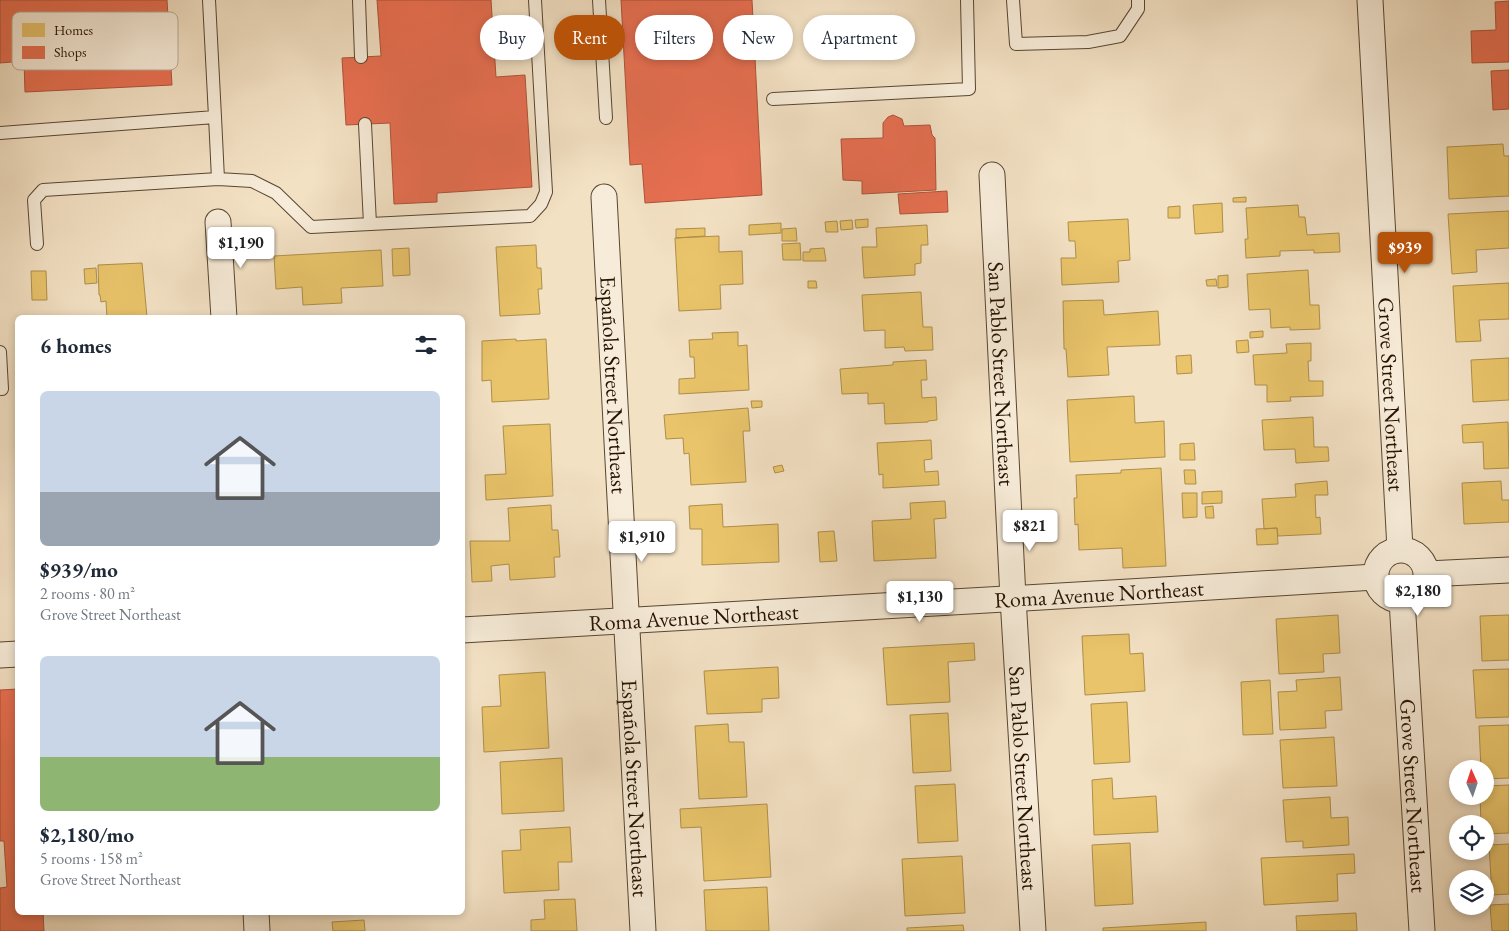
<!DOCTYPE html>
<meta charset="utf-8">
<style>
body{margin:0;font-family:"EB Garamond",serif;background:#f6f6f7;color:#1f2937;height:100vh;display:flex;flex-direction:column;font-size:19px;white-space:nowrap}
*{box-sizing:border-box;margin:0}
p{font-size:16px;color:#747a83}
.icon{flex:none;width:28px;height:28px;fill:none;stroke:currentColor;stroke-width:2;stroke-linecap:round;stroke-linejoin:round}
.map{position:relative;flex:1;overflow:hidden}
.sheet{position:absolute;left:15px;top:315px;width:450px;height:600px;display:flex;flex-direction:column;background:#fff;border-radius:8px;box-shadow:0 2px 8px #0003}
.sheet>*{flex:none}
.guide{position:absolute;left:480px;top:15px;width:475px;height:45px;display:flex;gap:10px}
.needle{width:32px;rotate:357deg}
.controls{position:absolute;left:1449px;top:760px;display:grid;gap:10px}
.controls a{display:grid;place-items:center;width:45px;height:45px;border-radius:50%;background:#fff;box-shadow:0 2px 8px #0003;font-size:25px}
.price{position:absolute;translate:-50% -42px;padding:0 11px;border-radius:5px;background:#fff;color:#222;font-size:16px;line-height:32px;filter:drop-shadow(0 1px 2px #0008)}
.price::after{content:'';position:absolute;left:50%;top:30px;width:15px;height:11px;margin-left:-8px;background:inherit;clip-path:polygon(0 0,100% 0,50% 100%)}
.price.active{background:#b45309;color:#fff}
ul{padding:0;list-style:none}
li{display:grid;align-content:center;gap:10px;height:265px;padding:0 25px}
li span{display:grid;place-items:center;height:155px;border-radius:8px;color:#555}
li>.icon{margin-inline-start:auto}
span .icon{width:90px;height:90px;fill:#fffc;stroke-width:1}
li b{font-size:21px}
h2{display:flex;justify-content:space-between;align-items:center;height:60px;padding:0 25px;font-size:21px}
.pill{padding:0 18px;border-radius:22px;background:#fff;box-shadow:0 2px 8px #0003;font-size:18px;line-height:45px}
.pill.active{background:#b45309;color:#fff}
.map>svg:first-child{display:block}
.homes{fill:#e9c46a;stroke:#ae8f4a}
.shops{fill:#e76f51;stroke:#ad5339}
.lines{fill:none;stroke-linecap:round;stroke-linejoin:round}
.lane-casing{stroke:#584631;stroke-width:14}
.street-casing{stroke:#584631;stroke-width:27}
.lane{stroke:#f7ecd9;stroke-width:12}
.street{stroke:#f7ecd9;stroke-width:25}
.labels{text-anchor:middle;stroke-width:5;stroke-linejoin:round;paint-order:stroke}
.street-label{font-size:22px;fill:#251200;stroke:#f7ecd9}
.key{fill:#f7ecd9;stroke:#b8ab98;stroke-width:1}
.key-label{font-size:14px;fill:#251200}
</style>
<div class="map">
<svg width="1509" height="931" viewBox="0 0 1509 931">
<rect width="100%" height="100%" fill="#f3e1c4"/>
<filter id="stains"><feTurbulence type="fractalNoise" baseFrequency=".004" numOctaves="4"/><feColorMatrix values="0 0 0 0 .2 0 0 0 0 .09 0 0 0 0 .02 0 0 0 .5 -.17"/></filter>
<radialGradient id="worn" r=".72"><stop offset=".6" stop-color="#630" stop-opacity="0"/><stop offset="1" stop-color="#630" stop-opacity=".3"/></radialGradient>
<path class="homes" d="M1503,144L1504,156H1509V196L1449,199L1447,147Z
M1246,197V202H1233V198Z
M1222,203L1223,232L1195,234L1193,205Z
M1298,205L1299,217H1305L1307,235L1339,233L1340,252L1314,253V250L1280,251V256L1246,258L1245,239H1248L1246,208Z
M1180,206V218H1168V207Z
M1509,211V248L1476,250L1477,272L1452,274L1448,214Z
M868,219V227L856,228L855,220Z
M1128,219L1130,260L1118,261L1119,282L1062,285L1061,258H1076L1075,241H1069L1068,222Z
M852,220L853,229L841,230L840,221Z
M837,221L838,232H826L825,222Z
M781,223V233L749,235V225Z
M927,225L928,245H921V263L915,264V275L864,278L862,247H877L876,228Z
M705,228V236L676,238V229Z
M796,228L797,241H782V229Z
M719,236V252L742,251L743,284L720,285L721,309L679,311L675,238Z
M800,243L801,260H783L782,244Z
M536,245L537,268H541L542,289H538L540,314L500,316L496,247Z
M409,248L410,275L393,276L392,249Z
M824,248L826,261H803V252H810V249Z
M381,250L383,286L341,288L342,303L303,305L302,287L276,289L274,256Z
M142,263L147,317L107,318L106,301L101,302L100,295H99L98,265Z
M96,268L97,283L85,284L84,269Z
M1308,270L1310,305H1319L1320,329L1290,330V327L1271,328L1270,309L1249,310L1247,274Z
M31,271H46L47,300H32Z
M1228,275V287L1218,288V276Z
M1216,279L1217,286H1207L1206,280Z
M808,281H816L817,288H808Z
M1509,283V319L1479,320L1481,341L1456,342L1453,286Z
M921,292L923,327H932L933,350L905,351L904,347L885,348V330L864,331L862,295Z
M1103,300L1104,315L1158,311L1160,345L1107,347L1109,375L1068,377L1066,349H1064L1063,301Z
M1263,331V337L1250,338V332Z
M738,332V346L747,345L749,390L679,394V379L695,378L694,357H690L689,340L713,339L712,333Z
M516,339V341L546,339L549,399L492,402L491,380L482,381V341Z
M1248,340L1249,352L1237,353L1236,341Z
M1311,343V361H1308L1309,381H1323V396L1290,397L1291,401L1267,402V385H1255L1253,355L1287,353L1286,344Z
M1191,355L1192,373L1177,374L1176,356Z
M1509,358V400L1473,402L1471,360Z
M926,360L927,380H921L922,398L936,397L937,420L928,421V422L885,424L884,403L868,404V393L842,394L840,369L893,365V362Z
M1134,396L1135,423L1164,421L1165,457L1070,462L1067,400Z
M751,401H762V407L752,408Z
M748,408L750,431H743L746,482L691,485L689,453L684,454L683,438L666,439L664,415Z
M1313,417L1314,447H1328L1329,461L1296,463L1295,449L1264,450L1262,420Z
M1508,422L1509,468L1484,469L1483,442L1463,443L1462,425Z
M550,424L553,496L486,500L485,475L506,474L503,426Z
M931,440L932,459L924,460L925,472L938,471L939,485L883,488V474L879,475L877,443Z
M1194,443L1195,460H1180V444Z
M782,465L784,471L775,473L773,467Z
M1161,468L1166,566L1123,568L1122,548L1079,550L1078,524L1075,525L1074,498H1077L1076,475L1121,473V470Z
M1184,470H1195L1196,484H1185Z
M1327,481L1328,495H1315L1316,518L1320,517L1321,534L1278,536L1277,528L1264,529L1262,499L1296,497L1295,484Z
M1501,481L1502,500H1509V522L1464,524L1462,483Z
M1222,491V503L1202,504V492Z
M1182,493H1197V517L1183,518Z
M945,501L946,518L934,519L936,558L874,561L872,521L911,519L910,503Z
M722,504L723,527L778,524L779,562L702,565V529H690L689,506Z
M551,505L552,530H558L560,557H554L555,577L510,580L509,564L491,566L492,581L472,582L470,541H510L508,508Z
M1213,506L1214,518H1206L1205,507Z
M1277,528L1278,544L1257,545L1256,529Z
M834,531L837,561L820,562L818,532Z
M1338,615L1340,653L1323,654L1324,672L1279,674L1276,619Z
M1509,615V660L1482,661L1480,616Z
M1129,634L1130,654L1143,653L1145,691L1085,695L1082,636Z
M974,643L975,660L948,662L950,702L887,705L883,648Z
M778,667L779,698L762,699V712L707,714L704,671Z
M1509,669V717L1476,718L1473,670Z
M545,672L549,748L484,752L482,707L501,706L499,675Z
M1340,677L1342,710L1325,711L1326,728L1280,730L1278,692L1297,691L1296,680Z
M1270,680L1273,734L1243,735L1241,682Z
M1127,702L1130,762L1094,764L1091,704Z
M948,713L951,771L913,773L910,715Z
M728,724L729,742H744L747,797L699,799L695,726Z
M1509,725V778L1485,779V769H1481L1479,726Z
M1334,737L1337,786L1283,788L1280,740Z
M562,758L564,811L502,814L500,762Z
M1112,778L1113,799L1156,796L1158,832L1094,835L1092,780Z
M955,784L958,841L918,843L915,786Z
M1509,785V833L1485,834V824H1481L1480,796H1485V786Z
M1330,797L1331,818L1348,817L1349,845L1303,848V841L1286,842L1283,800Z
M767,804L771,877L704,881L701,827L681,828L680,809Z
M570,827L572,862H558L559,890L504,893L502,851L521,850L520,830Z
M1130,843L1133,904L1095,906L1092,845Z
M1509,844V894L1492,895L1489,845Z
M1354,854L1355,873L1337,874L1338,901L1264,905L1261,858Z
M962,856L965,913L905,916L902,859Z
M767,887L769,931H706L704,890Z
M575,899L577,931H531V920L545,919L544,900Z
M1509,904V931H1492L1490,905Z
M1356,913L1357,931H1297L1296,916Z
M364,920L365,931H333L332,922Z
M1206,922V931H1103V928Z
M963,925L964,931H907V928Z"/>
<path class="shops" d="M0,0H167L172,85L25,92L24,61L0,63Z
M377,0H491L496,77L525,75L532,187L437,193V202L394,204L390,123L346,125L342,58L381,56Z
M621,0H752L762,195L645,203L642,164L630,165Z
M1509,1V62L1472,63L1471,31L1496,30L1495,2Z
M1509,70V109L1493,110L1491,71Z
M893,115L902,119L904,126L930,125L932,135L935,138L936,190L862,194V181L843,180L841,139L883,138V123L888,117Z
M947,191L948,212L900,214L898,194Z
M18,689V912H43L44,931H0V888L7,887L4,841H0V690Z"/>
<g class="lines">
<defs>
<path id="lane" d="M359,0L361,57
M599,0L606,118
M1013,0L1016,44L1088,42L1120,36L1138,9V0
M773,99L969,89L967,0
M215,117L218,179L252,181L276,193L311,227L530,216L541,204L546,192L535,0
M365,124L370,224
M0,133L215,117L209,0
M37,244L34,200L43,190L218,179
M0,352L2,389"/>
<g id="street">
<path id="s1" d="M1370,0L1400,549"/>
<path id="s2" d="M992,175L1013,598L1033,931"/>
<path id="s3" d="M604,197L643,931"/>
<path d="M218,222L224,318"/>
<circle cx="1401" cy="575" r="25"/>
<path d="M1427,574L1509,570"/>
<path id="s4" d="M1402,600L1422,931"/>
<path id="s5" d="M462,630L1146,591L1375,577"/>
<path d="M0,655L18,654"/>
<path d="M256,912L257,931"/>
</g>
</defs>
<use href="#lane" class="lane-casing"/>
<use href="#street" class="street-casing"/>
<use href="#lane" class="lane"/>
<use href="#street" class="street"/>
</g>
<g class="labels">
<g class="street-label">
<text dy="8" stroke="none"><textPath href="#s2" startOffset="199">San Pablo Street Northeast</textPath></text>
<text dy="8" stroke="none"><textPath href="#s3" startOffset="188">Española Street Northeast</textPath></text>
<text dy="8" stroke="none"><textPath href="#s1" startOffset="395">Grove Street Northeast</textPath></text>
<text dy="8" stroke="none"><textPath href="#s5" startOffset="638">Roma Avenue Northeast</textPath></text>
<text dy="8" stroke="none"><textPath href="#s5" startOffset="232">Roma Avenue Northeast</textPath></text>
<text dy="8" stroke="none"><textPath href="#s2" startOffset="604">San Pablo Street Northeast</textPath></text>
<text dy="8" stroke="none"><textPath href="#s3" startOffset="592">Española Street Northeast</textPath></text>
<text dy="8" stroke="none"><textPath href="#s4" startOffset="196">Grove Street Northeast</textPath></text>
</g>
</g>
<rect x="12" y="12" width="166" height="58" rx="8" class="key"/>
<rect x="22" y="23" width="23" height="14" fill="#e9c46a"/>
<rect x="22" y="46" width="23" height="13" fill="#e76f51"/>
<g class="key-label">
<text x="54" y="35">Homes</text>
<text x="54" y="57">Shops</text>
</g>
<rect width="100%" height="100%" filter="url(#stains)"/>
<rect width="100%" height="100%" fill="url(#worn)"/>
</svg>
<div class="controls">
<a><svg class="needle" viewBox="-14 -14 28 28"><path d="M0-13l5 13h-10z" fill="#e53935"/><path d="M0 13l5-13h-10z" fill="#747a83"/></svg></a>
<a><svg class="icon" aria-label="locate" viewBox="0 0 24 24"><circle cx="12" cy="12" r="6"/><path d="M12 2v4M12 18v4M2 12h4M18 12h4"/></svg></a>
<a><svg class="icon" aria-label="layers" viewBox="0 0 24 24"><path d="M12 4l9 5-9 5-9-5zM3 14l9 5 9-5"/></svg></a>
</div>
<b class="price" style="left:241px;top:269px">$1,190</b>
<b class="price active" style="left:1405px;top:274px">$939</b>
<b class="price" style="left:1030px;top:552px">$821</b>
<b class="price" style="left:642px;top:563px">$1,910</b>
<b class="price" style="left:1418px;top:617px">$2,180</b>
<b class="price" style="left:920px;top:623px">$1,130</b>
<div class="guide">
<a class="pill">Buy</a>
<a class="pill active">Rent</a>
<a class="pill">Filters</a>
<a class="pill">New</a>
<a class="pill">Apartment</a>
</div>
<section class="sheet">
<h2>6 homes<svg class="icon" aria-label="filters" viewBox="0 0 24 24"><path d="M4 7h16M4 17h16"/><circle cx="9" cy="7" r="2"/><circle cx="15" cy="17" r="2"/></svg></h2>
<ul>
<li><span style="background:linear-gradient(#c9d6e8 65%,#9aa5b1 0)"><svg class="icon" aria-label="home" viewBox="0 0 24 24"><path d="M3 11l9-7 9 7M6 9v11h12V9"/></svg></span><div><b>$939/mo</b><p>2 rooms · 80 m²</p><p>Grove Street Northeast</p></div></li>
<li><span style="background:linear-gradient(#c9d6e8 65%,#8fb573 0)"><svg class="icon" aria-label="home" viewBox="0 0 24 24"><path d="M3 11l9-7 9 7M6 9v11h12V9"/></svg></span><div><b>$2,180/mo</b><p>5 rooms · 158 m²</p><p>Grove Street Northeast</p></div></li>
</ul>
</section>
</div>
